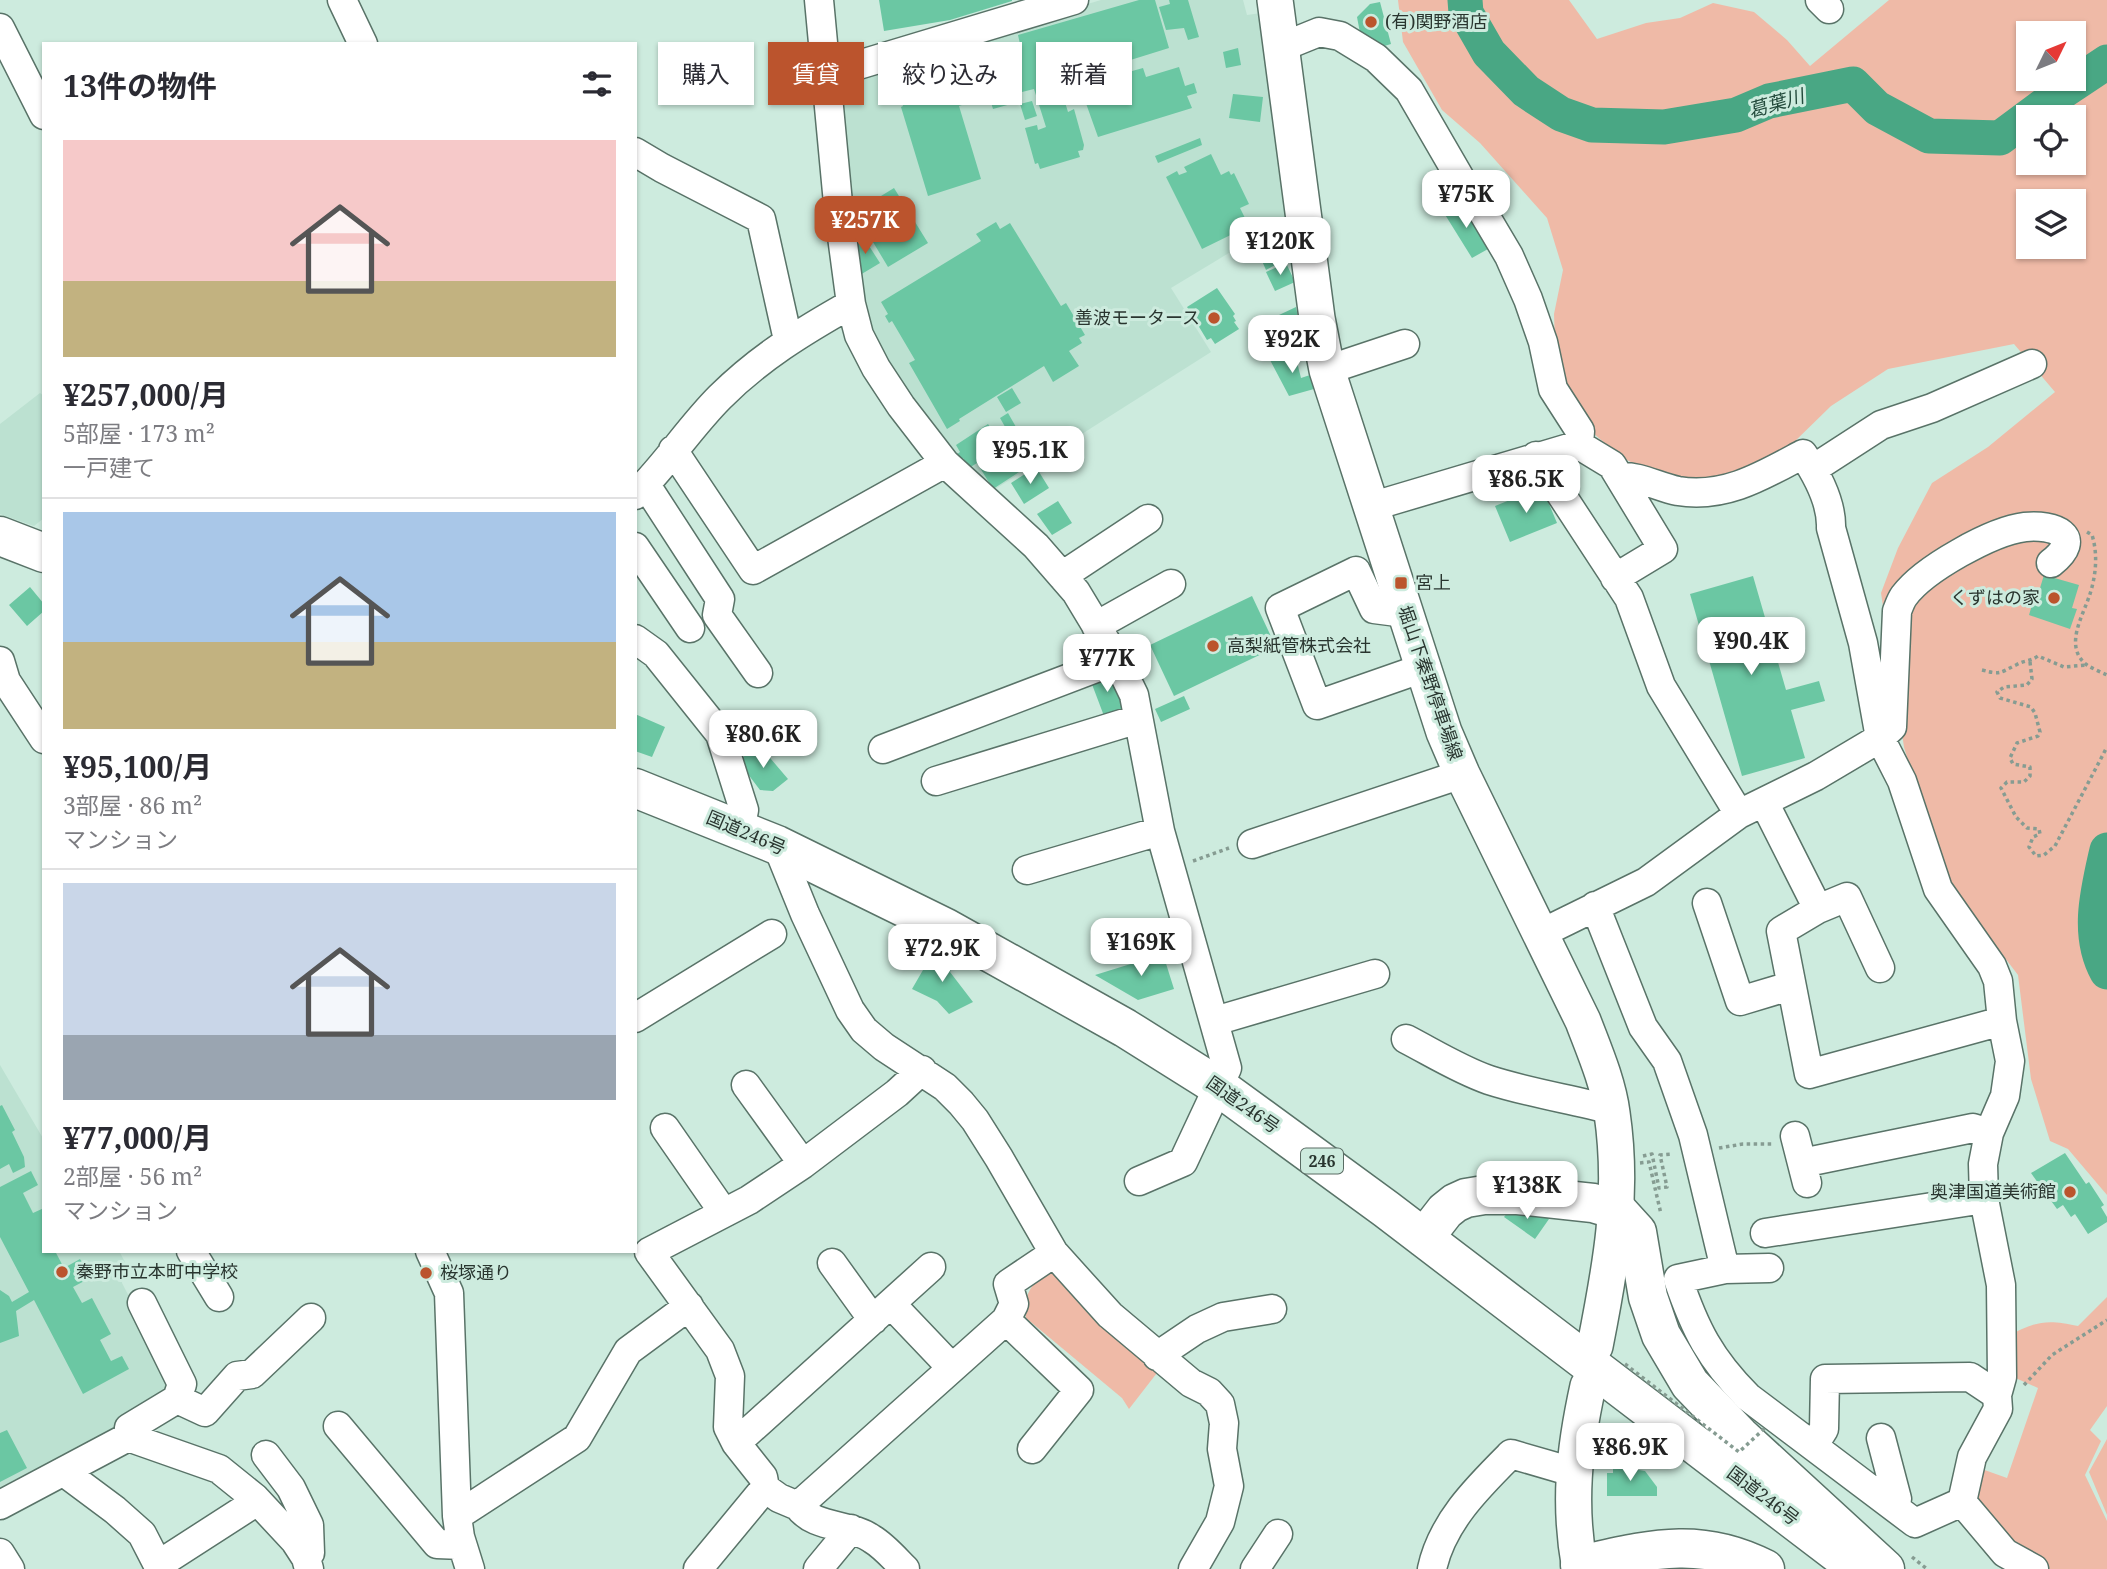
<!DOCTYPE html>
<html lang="ja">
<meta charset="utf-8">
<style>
body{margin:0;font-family:"Noto Serif","Noto Sans JP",serif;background:#f2f2f3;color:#2b2b33;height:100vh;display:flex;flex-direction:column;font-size:26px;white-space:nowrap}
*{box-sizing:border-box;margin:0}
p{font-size:23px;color:#7c7c81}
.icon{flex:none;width:38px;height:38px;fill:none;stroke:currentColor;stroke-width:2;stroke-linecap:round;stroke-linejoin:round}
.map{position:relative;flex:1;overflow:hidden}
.drawer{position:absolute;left:42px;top:42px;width:595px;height:1211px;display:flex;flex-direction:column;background:#fff;border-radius:0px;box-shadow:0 2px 5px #0004}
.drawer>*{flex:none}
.hud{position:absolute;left:658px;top:42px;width:665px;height:63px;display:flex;gap:14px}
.needle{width:46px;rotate:47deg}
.fabs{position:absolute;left:2016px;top:21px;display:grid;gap:14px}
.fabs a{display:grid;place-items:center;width:70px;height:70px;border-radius:0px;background:#fff;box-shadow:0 2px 5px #0004;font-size:35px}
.price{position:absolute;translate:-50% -60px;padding:0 16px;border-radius:14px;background:#fff;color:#222;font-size:23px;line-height:46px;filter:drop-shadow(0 2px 4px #0008)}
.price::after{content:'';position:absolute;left:50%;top:42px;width:21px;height:16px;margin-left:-10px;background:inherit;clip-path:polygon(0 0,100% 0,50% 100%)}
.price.on{background:#bb542d;color:#fff}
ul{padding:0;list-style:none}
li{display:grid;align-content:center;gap:14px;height:371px;padding:0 21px}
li+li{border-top:2px solid #e1e1e2}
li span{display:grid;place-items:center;height:217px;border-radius:0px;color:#555}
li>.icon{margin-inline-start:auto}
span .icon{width:126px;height:126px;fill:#fffc;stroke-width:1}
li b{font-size:30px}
h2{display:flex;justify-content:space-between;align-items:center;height:84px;padding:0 21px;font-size:30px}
.pill{padding:0 24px;border-radius:0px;background:#fff;box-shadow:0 2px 5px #0004;font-size:24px;line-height:63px}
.pill.on{background:#bb542d;color:#fff}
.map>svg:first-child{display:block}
.built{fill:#bce1d1}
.green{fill:#efbaa7;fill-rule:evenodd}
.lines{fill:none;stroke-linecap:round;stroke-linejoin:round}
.river{stroke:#49a784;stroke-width:35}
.building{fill:#6bc7a3}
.minor-casing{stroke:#597368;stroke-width:31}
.major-casing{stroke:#597368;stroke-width:38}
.highway-casing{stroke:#597368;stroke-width:41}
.path{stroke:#869c92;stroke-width:3.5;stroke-dasharray:3.5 3.5;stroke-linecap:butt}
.minor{stroke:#fff;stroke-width:28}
.major{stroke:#fff;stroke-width:35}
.highway{stroke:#fff;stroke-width:38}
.path-bridge{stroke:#869c92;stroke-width:3.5;stroke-dasharray:3.5 3.5;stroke-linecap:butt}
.poi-dot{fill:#bb542d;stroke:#cdebde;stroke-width:2.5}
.labels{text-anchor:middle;stroke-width:6;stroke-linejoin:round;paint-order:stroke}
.shield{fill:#cdebde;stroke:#5a6c64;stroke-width:2}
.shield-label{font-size:16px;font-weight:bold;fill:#29352f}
.poi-label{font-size:18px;fill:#29352f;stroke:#cdebde;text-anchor:start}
.street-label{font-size:18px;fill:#29352f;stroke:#cdebde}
.water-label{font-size:19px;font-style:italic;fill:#224a3b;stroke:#cdebde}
</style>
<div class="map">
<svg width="2107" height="1569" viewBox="0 0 2107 1569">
<rect width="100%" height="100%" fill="#cdebde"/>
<path class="built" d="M1101,0H1243L1247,15L1261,13L1292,223L1267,230L1171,288L1211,352L989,493L937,443L862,318L838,78Z
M40,393L44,396V518L34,526L0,514V424Z
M0,1065L44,1140V1251H119L125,1262L122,1283L175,1385L134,1419L103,1434L0,1495Z"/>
<path class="green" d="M1398,0H1569L1597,39L1646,23L1680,18L1713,3L1754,12L1787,40L1810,66L1889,0H2107V1195L2068,1149L2050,1141L2031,1079L2018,975L1942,876L1904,747L1881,593L1898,548L1932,483L1988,447L2055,392L2014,344L1888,369L1831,406L1788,448L1716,480L1664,479L1621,457L1586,427L1556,369L1554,314L1563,270L1547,218L1480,143L1442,110L1403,42ZM2028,33H2074V79H2028ZM2028,117H2074V163H2028ZM2028,201H2074V247H2028Z
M1052,1268L1160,1369L1129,1409L1122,1398L1026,1318C1022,1294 1034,1280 1052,1268Z
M2107,1297V1406L2090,1430L2101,1441L2085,1475L2107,1521V1569H2050L2008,1543L1967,1504L1979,1468L2007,1478L2038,1388L2011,1376L2008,1336C2036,1321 2047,1319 2078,1326Z
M2107,1439V1515L2089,1472Z"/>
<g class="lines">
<path class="river" d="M1465,0L1466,13L1489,53L1526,91L1561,114L1592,125L1664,127L1736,115L1769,101L1853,84L1877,108L1929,136L2000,138L2062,92L2107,62
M2107,850C2098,890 2086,934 2107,972"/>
</g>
<path class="building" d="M879,0H1012V1L950,20L884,31Z
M1139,0H1155L1169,48L1092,72L1097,91L1128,82L1125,73L1143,68L1146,77L1179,67L1185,86L1194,83L1197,93L1187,96L1192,108L1098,137L1083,95L1087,94L1082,75L1065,80L1067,87L1061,89L1068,112L1074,109L1084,145L1083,150L1078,151L1080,157L1040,169L1038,163L1035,164L1025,128L1037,125L1038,130L1046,127L1034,89L1018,93L1005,48L1020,44L1018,35Z
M1169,0H1188L1199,37L1188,40L1184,28L1166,30L1159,7L1170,4Z
M1380,2L1391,44L1381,47L1361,38L1357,17L1370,4Z
M995,45L1000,62L984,68L978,50Z
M1238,48L1241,65L1226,68L1223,52Z
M1000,67L1011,104L993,109L982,73Z
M947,72L950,78L957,76L965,104L959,106L981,179L928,196L901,107L903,106L898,87Z
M1233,94L1263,97L1260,122L1229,118Z
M1032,101L1037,116L1025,120L1020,104Z
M1200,138L1202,145L1158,163L1155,156Z
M1211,154L1221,175L1229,171L1231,175L1234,173L1249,204L1240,208L1249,226L1202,249L1166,177L1177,171L1179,175L1187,172L1184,167Z
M894,188L928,243L888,267L855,212Z
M1461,203L1488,249L1472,258L1444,213Z
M996,222L1000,229L1010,223L1061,306L1066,303L1085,335L1079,338L1082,343L1069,351L1079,366L1053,382L1044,366L959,419L960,421L947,429L909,363L915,360L892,321L889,323L885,316L888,314L881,302L981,241L976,234Z
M864,238L880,263L860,275L854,243Z
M1277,243L1278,245L1283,243L1290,257L1266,270L1258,252Z
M1286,263L1295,282L1275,291L1266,272Z
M1217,288L1235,314L1233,316L1236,321L1234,322L1239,329L1215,344L1211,338L1207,340L1187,307Z
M1296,307L1300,327L1284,333L1290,353L1269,358L1258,325Z
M1295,354L1301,378L1310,375L1314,389L1289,396L1270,360Z
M1012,388L1021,403L1006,412L997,397Z
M1008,413L1016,427L1008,432L1000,418Z
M988,424L1019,472L993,489L977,463L969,468L963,458L960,461L956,455L960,452L956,445Z
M1036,467L1049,488L1024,504L1011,483Z
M1542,487L1557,523L1510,542L1495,506Z
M1058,501L1072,523L1052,535L1037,514Z
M2044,575L2079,585L2072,608L2077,609L2070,629L2029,615L2037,588H2040Z
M1753,576L1786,690L1819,681L1825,701L1791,710L1805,758L1742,776L1690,594Z
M30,587L44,604V611L27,626L9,605Z
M1252,596L1276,647L1174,696L1150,645Z
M1110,671L1125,708L1104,716L1090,679Z
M1184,696L1190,709L1161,722L1155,709Z
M635,714L665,727L652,757L635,751Z
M759,745L788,779L773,791L760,790L738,761Z
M934,951L954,963L950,972L973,1002L949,1014L937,1001L912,989Z
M1163,954L1174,989L1138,1000L1095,975Z
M2,1105L15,1130L12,1132L24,1157L25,1167L13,1173L9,1164L0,1169V1106Z
M2065,1153L2086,1184L2089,1182L2104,1205L2101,1207L2107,1217V1222L2088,1234L2075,1214L2071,1217L2063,1205L2057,1209L2031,1173Z
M31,1171L38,1185L23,1193L33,1213L44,1208V1251H55L64,1268L80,1259L90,1278L73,1287L82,1303L92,1298L111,1334L100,1340L111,1361L122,1356L129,1369L83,1394L34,1300L16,1311L19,1336L0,1343V1290L9,1296L12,1302L29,1292L0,1237V1187Z
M1512,1207L1526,1209L1537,1216L1539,1212L1549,1219L1535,1239L1504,1217Z
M7,1430L27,1468L0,1482V1433Z
M1613,1466L1645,1471L1657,1487V1496H1607V1473H1613Z"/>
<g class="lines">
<defs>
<path id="minor" d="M342,0L363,44
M819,0L839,214L851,304L859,335L876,368L901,406L945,463L1036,546L1076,592L1117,660L1134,695L1160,831L1227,1068L1183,1162L1139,1181
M1820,0L1829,9
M0,28L44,115
M1282,47L1319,32L1340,36L1376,58L1409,90L1471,197L1477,202L1509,256L1528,299L1543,342L1553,389L1580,431L1579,445
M825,75L1074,0
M635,152L662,168L761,219L788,340
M1327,370L1405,344
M673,450L753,570L945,463
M1536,456L1629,598L1661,686L1739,814
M1813,469L1881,425L1932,408L2032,364
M646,485L720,599L717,615L758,673
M635,495C666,465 689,428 720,397C759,358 803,331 851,304
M1370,507L1579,445L1612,465L1663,549L1615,578
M635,547L690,628
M1062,576L1148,519
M1405,613L1374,609L1356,571L1280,608L1317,705L1423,668
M1096,626L1171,584
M635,639L656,654L720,734L744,810L740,829
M0,661L6,681L44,739
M883,749L1117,660
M936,781L1138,719
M1764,802L1818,909
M1252,844L1462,774
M777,845L805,914L850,1010L864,1030L884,1047L945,1087L961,1103L975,1120L999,1158L1054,1253L1110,1315L1191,1383L1209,1392L1220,1404L1224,1423L1222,1449L1229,1486L1220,1522L1193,1569
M1027,870L1160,831
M1707,903L1740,1001L1790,986
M1595,906L1643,1027L1667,1061L1693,1135L1725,1269L1678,1279C1695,1329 1710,1359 1748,1397L1915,1523L1962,1502L1972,1457L1998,1409L1997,1395L2002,1377L2001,1285L1984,1199L1983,1164L1989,1133L2005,1096L2010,1061L2002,1021L1998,981L1992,966L1938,889L1902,781L1880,738L1863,643L1831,528C1832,502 1817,475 1803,454C1764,475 1725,499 1678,491C1658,487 1640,476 1620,477
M1540,934L1646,882L1739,814L1816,776L1880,738L1892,727L1897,611C1899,606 1901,600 1904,596C1924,569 1992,531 2025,527C2054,524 2085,536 2051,563
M1880,968L1847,897L1818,909L1781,931L1809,1074L2002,1021
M635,1018L772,934
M1215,1021L1375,974
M1406,1039C1433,1053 1460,1070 1489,1080C1529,1093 1571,1099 1612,1110
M746,1085L803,1164
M665,1128L724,1213
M1795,1136L1807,1183
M1802,1163L1973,1128L1989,1133
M1765,1233L1984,1199
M191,1251L219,1297
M430,1251L449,1293L457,1516L460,1537L470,1569
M832,1263L873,1320
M931,1267L736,1443L763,1477L765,1488L779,1498L798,1506L1006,1320L1014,1304L1008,1284L1054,1253
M1725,1269L1769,1268
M891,1304L951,1367
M1006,1320L1079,1390L1032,1449
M1157,1356L1197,1329L1223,1317L1272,1309
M177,1399L205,1412L237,1376L252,1374L311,1318
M338,1426L437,1544L462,1545
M128,1437L219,1469L255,1498L295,1541L306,1558L309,1569
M1881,1438L1897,1499L1894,1505
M736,1443L728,1427L730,1376L720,1350L649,1252L749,1200L803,1164L897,1093L922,1070
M1814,1445L1824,1429L1825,1379L1970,1377L1997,1395
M266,1455L291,1488L309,1525L310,1553L306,1558
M64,1472L115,1510L142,1534L160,1569
M1962,1502L2005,1553L2034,1569
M0,1505L128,1437L129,1428L177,1399L182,1384L142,1303
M798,1506C814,1529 850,1523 872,1539C884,1546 895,1559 905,1569
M457,1516L577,1438L628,1351L689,1306
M0,1553L10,1569
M158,1565L248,1507L255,1498
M698,1569L765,1488
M818,1569L851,1529
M1255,1569L1278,1534
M1432,1569C1442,1522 1478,1487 1511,1454L1573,1472"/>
<path id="major" d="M1275,0L1317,318L1327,370L1444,732L1462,774L1583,1021C1594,1050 1608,1082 1612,1113C1624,1195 1611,1265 1595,1346
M1580,1569C1568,1504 1574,1450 1588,1386"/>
<path id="highway" d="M0,536L44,553
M635,788L777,845L946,928L1125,1028L1219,1087L1386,1209L1858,1569
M1424,1238L1445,1211L1455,1203L1466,1198L1484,1195H1518L1593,1203L1617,1210L1637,1232L1648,1297L1661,1335L1690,1384L1740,1436L1885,1569
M1580,1565C1648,1550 1699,1535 1765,1569"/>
</defs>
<use href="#minor" class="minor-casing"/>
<use href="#major" class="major-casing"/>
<use href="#highway" class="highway-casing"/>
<path class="path" d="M2087,532L2092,535C2098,554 2096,575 2090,594C2083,616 2063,647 2087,665C2093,669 2101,672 2107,675
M2030,662L2032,679L2027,685L2004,687L1997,692L2000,698L2031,707L2035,713L2040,732L2038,736L2017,743L2010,758L2013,764L2030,767V776L2024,782H2007L2001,788L2016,817L2027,828L2039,829L2040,834L2033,837L2029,847L2036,856L2044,855L2055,846L2107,747
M1982,670C2001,675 1999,673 2016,665C2024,660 2030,662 2038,656L2064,667L2086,665
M1193,861L1229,848
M1719,1148L1743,1144H1774
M1643,1156L1652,1154L1659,1188L1667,1187L1660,1155L1673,1154
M1640,1163L1649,1162L1661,1214
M2024,1385L2052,1355L2107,1320
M1912,1557L1927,1569"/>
<use href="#minor" class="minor"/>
<use href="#major" class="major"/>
<use href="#highway" class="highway"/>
<path class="path-bridge" d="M1625,1364L1739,1452L1765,1428"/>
</g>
<g class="poi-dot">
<circle cx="1371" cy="22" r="7"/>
<circle cx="1214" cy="318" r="7"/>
<rect x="1394" y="576" width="14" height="14" rx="3.5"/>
<circle cx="2054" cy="598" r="7"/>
<circle cx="1213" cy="646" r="7"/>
<circle cx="2070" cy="1192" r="7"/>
<circle cx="62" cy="1272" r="7"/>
<circle cx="426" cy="1273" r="7"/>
</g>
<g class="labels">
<rect class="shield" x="1301" y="1148.5" width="42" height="25" rx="5"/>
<g class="shield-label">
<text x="1322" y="1167">246</text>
</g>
<g class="poi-label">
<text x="1385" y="28">(有)関野酒店</text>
<text x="1200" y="324" text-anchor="end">善波モータース</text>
<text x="1415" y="589">宮上</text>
<text x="2040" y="604" text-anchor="end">くずはの家</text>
<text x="1227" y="652">高梨紙管株式会社</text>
<text x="2056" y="1198" text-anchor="end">奥津国道美術館</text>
<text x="76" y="1278">秦野市立本町中学校</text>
<text x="440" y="1279">桜塚通り</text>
</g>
<g class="street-label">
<text transform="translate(1430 683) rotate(71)" y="6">堀山下秦野停車場線</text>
<text transform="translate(746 833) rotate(23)" y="6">国道246号</text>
<text transform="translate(1243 1105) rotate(35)" y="6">国道246号</text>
<text transform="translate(1763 1496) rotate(37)" y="6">国道246号</text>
</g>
<g class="water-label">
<text transform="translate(1776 103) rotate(-16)" y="7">葛葉川</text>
</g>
</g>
</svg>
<div class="fabs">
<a><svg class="needle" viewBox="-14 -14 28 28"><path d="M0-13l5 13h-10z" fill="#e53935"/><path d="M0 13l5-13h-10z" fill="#7c7c81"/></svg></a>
<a><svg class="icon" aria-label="locate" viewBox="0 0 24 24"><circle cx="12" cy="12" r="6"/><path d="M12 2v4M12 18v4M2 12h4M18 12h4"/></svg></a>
<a><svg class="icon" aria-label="layers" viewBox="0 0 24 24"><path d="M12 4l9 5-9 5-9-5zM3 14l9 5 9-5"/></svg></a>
</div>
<b class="price" style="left:1466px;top:230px">¥75K</b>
<b class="price on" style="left:865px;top:256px">¥257K</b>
<b class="price" style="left:1280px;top:277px">¥120K</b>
<b class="price" style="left:1292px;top:375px">¥92K</b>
<b class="price" style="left:1030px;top:486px">¥95.1K</b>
<b class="price" style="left:1526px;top:515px">¥86.5K</b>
<b class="price" style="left:1751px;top:677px">¥90.4K</b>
<b class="price" style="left:1107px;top:694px">¥77K</b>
<b class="price" style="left:763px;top:770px">¥80.6K</b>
<b class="price" style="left:1141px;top:978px">¥169K</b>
<b class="price" style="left:942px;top:984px">¥72.9K</b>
<b class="price" style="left:1527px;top:1221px">¥138K</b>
<b class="price" style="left:1630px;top:1483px">¥86.9K</b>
<div class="hud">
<a class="pill">購入</a>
<a class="pill on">賃貸</a>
<a class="pill">絞り込み</a>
<a class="pill">新着</a>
</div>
<section class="drawer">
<h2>13件の物件<svg class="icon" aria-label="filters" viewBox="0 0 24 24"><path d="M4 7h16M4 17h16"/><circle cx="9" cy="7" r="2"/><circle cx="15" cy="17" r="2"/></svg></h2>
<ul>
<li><span style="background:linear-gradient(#f6c9c9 65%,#c2b280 0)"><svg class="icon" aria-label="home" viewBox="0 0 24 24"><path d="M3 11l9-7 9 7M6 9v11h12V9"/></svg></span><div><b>¥257,000/月</b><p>5部屋 · 173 m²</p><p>一戸建て</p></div></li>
<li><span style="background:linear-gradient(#a9c7e8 60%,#c2b280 0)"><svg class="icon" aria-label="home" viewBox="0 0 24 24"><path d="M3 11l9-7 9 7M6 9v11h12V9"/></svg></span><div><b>¥95,100/月</b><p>3部屋 · 86 m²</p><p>マンション</p></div></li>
<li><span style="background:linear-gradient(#c9d6e8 70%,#9aa5b1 0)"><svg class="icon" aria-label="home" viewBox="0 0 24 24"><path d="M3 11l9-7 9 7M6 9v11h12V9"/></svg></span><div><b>¥77,000/月</b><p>2部屋 · 56 m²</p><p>マンション</p></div></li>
</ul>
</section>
</div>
